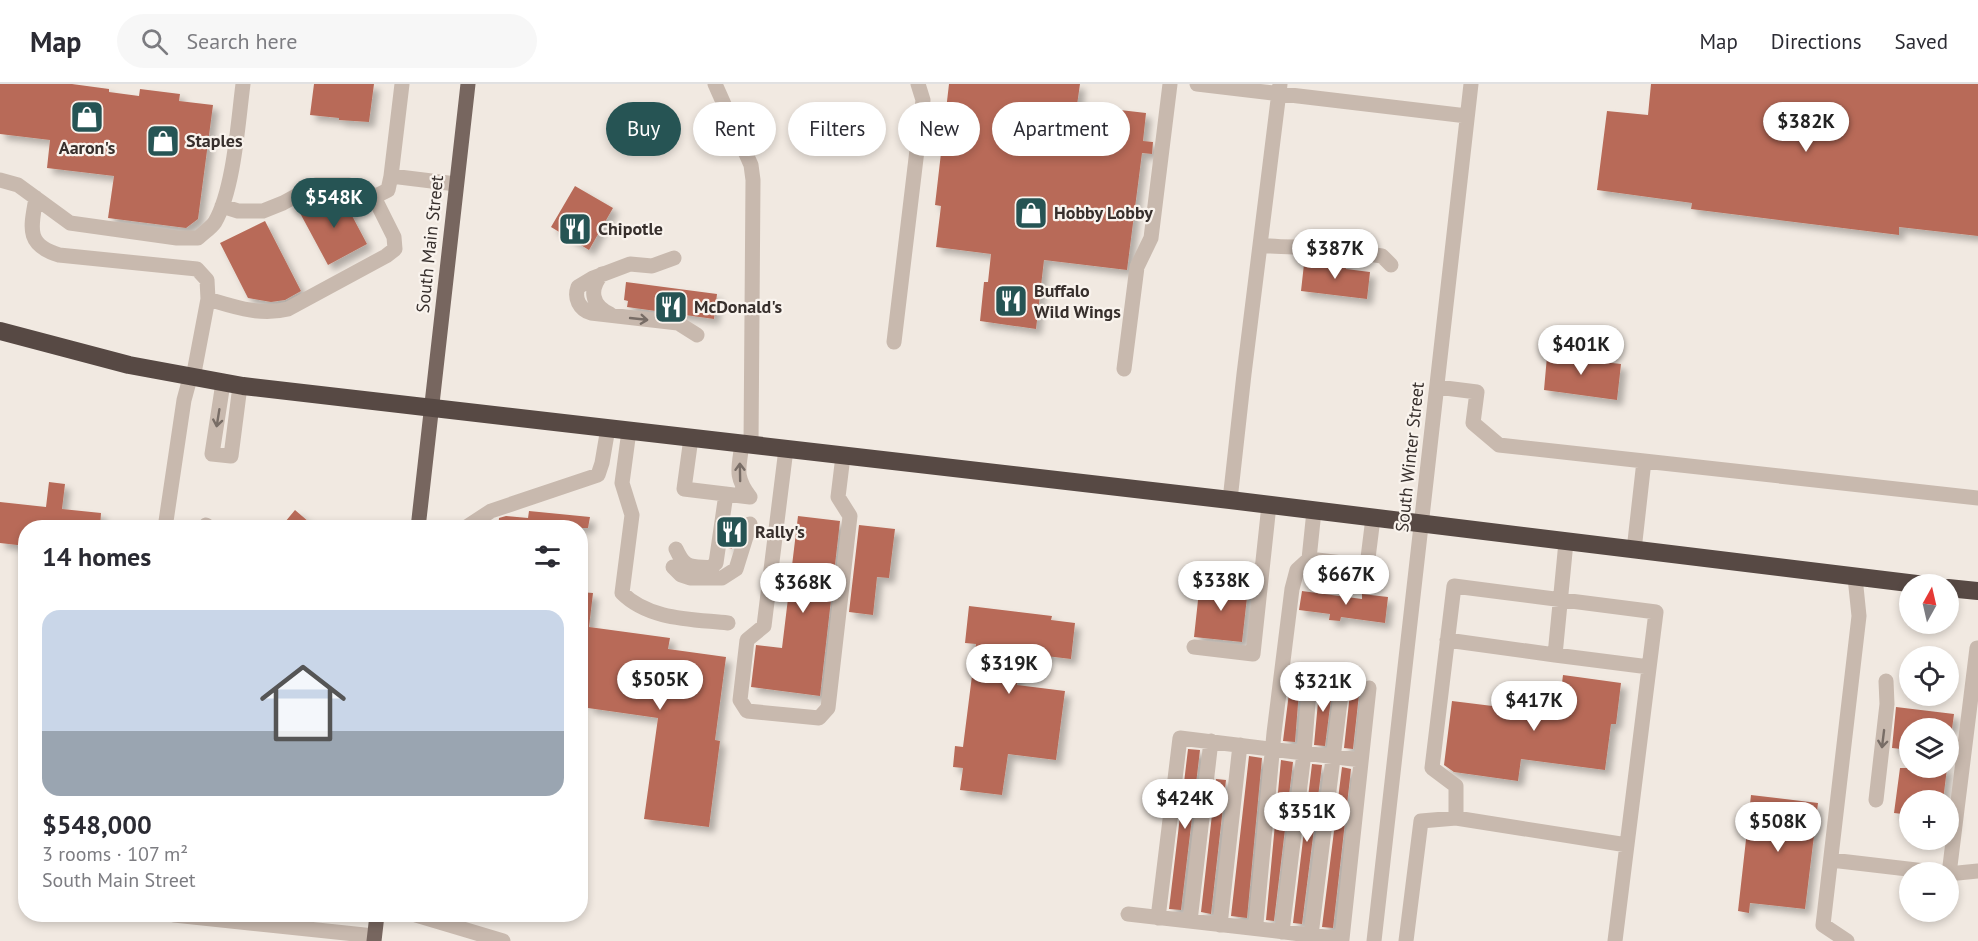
<!DOCTYPE html>
<meta charset="utf-8">
<style>
body{margin:0;font-family:"PT Sans",sans-serif;background:#f7f7f7;color:#2b2b33;height:100vh;display:flex;flex-direction:column;font-size:22px;white-space:nowrap}
*{box-sizing:border-box;margin:0}
p{font-size:20px;color:#7c7c81}
.icon{flex:none;width:33px;height:33px;fill:none;stroke:currentColor;stroke-width:2;stroke-linecap:round;stroke-linejoin:round}
.map{position:relative;flex:1;overflow:hidden}
.details{position:absolute;left:18px;top:436px;width:570px;height:402px;display:flex;flex-direction:column;background:#fff;border-radius:24px;box-shadow:0 3px 9px #0003}
.details>*{flex:none}
.guide{position:absolute;left:606px;top:18px;width:570px;height:54px;display:flex;gap:12px}
.needle{width:39px;rotate:8deg}
.tools{position:absolute;left:1899px;top:490px;display:grid;gap:12px}
.tools a{display:grid;place-items:center;width:60px;height:60px;border-radius:50%;background:#fff;box-shadow:0 3px 9px #0003;font-size:30px}
.price{position:absolute;translate:-50% -51px;padding:0 14px;border-radius:21px;background:#fff;color:#222;font-size:20px;line-height:39px;filter:drop-shadow(0 2px 3px #0008)}
.price::after{content:'';position:absolute;left:50%;top:36px;width:18px;height:14px;margin-left:-9px;background:inherit;clip-path:polygon(0 0,100% 0,50% 100%)}
.price.active{background:#265454;color:#fff}
ul{padding:0;list-style:none}
li{display:grid;align-content:center;gap:12px;height:318px;padding:0 24px}
li+li{border-top:2px solid #e1e1e2}
li span{display:grid;place-items:center;height:186px;border-radius:18px;color:#555}
li>.icon{margin-inline-start:auto}
span .icon{width:108px;height:108px;fill:#fffc;stroke-width:1}
li b{font-size:26px}
h2{display:flex;justify-content:space-between;align-items:center;height:72px;padding:0 24px;font-size:26px}
.tag{padding:0 21px;border-radius:27px;background:#fff;box-shadow:0 3px 9px #0003;font-size:21px;line-height:54px}
.tag.active{background:#265454;color:#fff}
header{display:flex;align-items:center;gap:36px;box-sizing:border-box;height:84px;padding:0 30px;background:#fff;border-bottom:2px solid #e1e1e2}
header strong{font-size:28px}
nav{display:flex;gap:33px;margin-inline-start:auto;font-size:21px}
.search{width:420px;height:54px;background:#f7f7f7;display:flex;align-items:center;gap:15px;box-sizing:border-box;padding:0 21px;border-radius:33px;color:#7c7c81;font-size:22px}
.map>svg:first-child{display:block}
.building{fill:#b86b58;filter:url(#shadow)}
.lines{fill:none;stroke-linecap:round;stroke-linejoin:round}
.minor{stroke:#c8b9ae;stroke-width:15}
.major{stroke:#77665f;stroke-width:15}
.highway{stroke:#574944;stroke-width:18}
.oneway{stroke:#786d66}
.labels{text-anchor:middle;stroke-width:4.5;stroke-linejoin:round;paint-order:stroke}
.poi-label{font-size:18px;font-weight:bold;fill:#372f2c;stroke:#f9f3ed;text-anchor:start}
.street-label{font-size:18px;fill:#372f2c;stroke:#f9f3ed}
</style>
<header>
<strong>Map</strong>
<div class="search"><svg class="icon" aria-label="search" viewBox="0 0 24 24"><circle cx="10" cy="10" r="6"/><path d="M15 15l6 6"/></svg>Search here</div>
<nav><a>Map</a><a>Directions</a><a>Saved</a></nav>
</header>
<div class="map">
<svg width="1978" height="857" viewBox="0 0 1978 857">
<defs>
<filter id="shadow"><feDropShadow dx="5.5" dy="5.5" stdDeviation="3" flood-color="#0004"/></filter>
</defs>
<rect width="100%" height="100%" fill="#f1e9e1"/>
<path class="building" d="M0,0H72L109,5V8L139,12L140,5L180,10L179,17L213,21L198,135L186,144L108,134L114,92L47,84L50,56L0,50Z
M314,0H374L369,38L339,36V34L310,31Z
M949,0H1080L1077,21L1146,29L1143,57L1153,58L1152,70L1142,69L1127,186L1044,176L1036,245L980,237L984,198H988L991,170L936,163L941,122L935,121Z
M1651,0H1978V152L1899,143V151L1691,125L1692,119L1597,106L1607,27L1648,31Z
M575,102L613,124L589,166L551,143Z
M335,111H341L367,160L328,181L300,129Z
M265,137L301,207L285,216L271,218L248,214L220,159Z
M1322,175L1344,177L1346,185L1370,188L1367,215L1301,207L1304,180L1321,182Z
M626,198L717,210L714,235L627,223L628,217L624,216Z
M1548,261L1567,264L1566,274L1621,280L1617,316L1544,306Z
M49,398L65,400L62,425L101,429L100,444H26V462L0,459V418L46,423Z
M295,426L316,444H280Z
M529,427L590,433L588,444H498L499,434L506,432L528,434Z
M733,432L741,433L732,465L728,464Z
M798,432L840,437L820,612L751,603L756,561L782,564Z
M859,441L895,445L889,494L877,493L873,531L849,528Z
M1200,498L1248,504L1242,558L1194,553Z
M1302,507L1362,515V510L1388,513L1385,539L1341,533L1340,537L1329,536L1330,530L1299,526Z
M580,508L593,509L589,543L670,554L668,565L726,573L715,656L720,657L709,743L644,735L658,634L588,624V617L580,616Z
M969,522L1052,532L1051,536L1075,539L1071,575L1021,569L1017,601L1065,607L1056,676L1008,670L1002,711L960,706L963,684L953,683L955,662L963,663L976,560L965,559Z
M1563,591L1621,599L1616,640H1611L1605,686L1521,675L1518,697L1454,688L1444,681L1452,617L1558,630Z
M1291,593L1300,594L1295,658L1283,657Z
M1320,597L1333,599L1325,662L1314,661Z
M1351,600L1360,601L1353,665L1344,664Z
M1896,623L1954,630L1952,645H1910V666L1892,664Z
M1188,665L1200,666L1181,826L1169,825Z
M1249,672L1262,674L1247,834L1231,832Z
M1281,676L1293,678L1274,837L1266,836Z
M1312,680L1322,681L1302,840L1293,839Z
M1342,683L1351,685L1333,844L1322,843Z
M1900,684H1947L1943,717H1910V731L1894,729Z
M1216,695L1226,696L1211,830L1201,828Z
M1751,711L1818,719L1805,825L1750,819L1749,829L1738,827Z"/>
<g class="lines">
<path class="minor" d="M715,0L751,81L753,96L751,361
M1197,0L1467,32
M391,92L402,0
M0,96L18,101L70,139L177,154H198C203,149 211,144 215,138C234,105 238,38 243,0
M374,113L388,106L391,92L456,100
M36,114C31,143 25,161 59,171L197,185L207,196L208,215
M1260,161C1283,164 1305,162 1328,165
M1340,166L1382,172L1391,181
M674,174L652,182L630,180L593,194L578,203C574,214 579,225 591,229L678,239L697,251
M602,190C589,205 591,221 610,230
M894,258L923,16L918,0
M1124,285L1137,183L1151,154L1170,0
M193,294L208,215C235,223 260,232 288,225L386,172L395,165L394,153L374,113L365,104L349,101H316L283,119L263,127H238L222,122
M223,299L212,370L231,372L240,302
M1437,303L1477,308L1473,339L1499,361L1644,377
M629,347L622,399L632,431L622,509C649,536 692,535 728,539
M691,354L684,405L750,413
M742,360C739,384 734,392 750,413
M786,365L764,542L747,556L740,616L747,627L819,634L828,624L850,432L838,413L843,372
M1230,416L1244,290L1280,0
M1314,427L1309,475L1367,482L1373,434
M206,441L210,444
M165,444L184,316L190,294
M465,444L491,427L598,391L602,379L608,344
M676,465C685,485 690,482 710,484L716,479L726,410
M1634,466L1644,377L1978,414
M673,483L681,491L690,494H722L736,485L750,440
M1447,556L1555,571L1566,458
M1194,563L1253,570L1269,421
M1555,571L1649,583
M1876,716L1887,620L1886,597
M1456,734L1627,761
M1831,776L1942,789
M1948,790L1978,787
M1949,790L1977,564
M1128,830L1251,844L1256,839L1274,649L1292,505L1297,486L1309,475
M174,831L374,852
M416,831L503,857
M1158,834L1180,654L1361,676
M1190,837L1211,657
M1220,841L1240,661
M1251,844L1342,855L1369,604
M1282,848L1304,669L1310,595
M1311,851L1342,602
M1374,857L1471,0
M1406,857L1421,737L1456,734V702L1432,684L1454,502L1656,528L1615,857
M1847,857L1823,841L1859,532L1855,493"/>
<path class="major" d="M418,444L468,0
M374,857L377,831"/>
<path class="highway" d="M0,247L129,281L243,302L1230,416L1925,501
M1948,504L1978,507"/>
</g>
<defs><path id="oneway-shaft" d="M-6 0H5M1.5-3L5.5 0L1.5 3" fill="none" stroke-width="1.6" stroke-linecap="round" stroke-linejoin="round" transform="scale(1.5)"/></defs>
<g class="oneway">
<use href="#oneway-shaft" transform="translate(639 235) rotate(6)"/>
<use href="#oneway-shaft" transform="translate(218 334) rotate(99)"/>
<use href="#oneway-shaft" transform="translate(740 388) rotate(-91)"/>
<use href="#oneway-shaft" transform="translate(1883 655) rotate(97)"/>
</g>
<defs>
<symbol id="shop-square" viewBox="-11 -11 22 22"><rect x="-9" y="-9" width="18" height="18" rx="4" fill="#265454" stroke="#f9f3ed"/><path d="M-5-2.5h2.3a2.7 3.5 0 0 1 5.4 0H5L5.5 6h-11ZM-1.5-2.5h3a1.5 2.3 0 0 0-3 0Z" fill="#fff"/></symbol>
<symbol id="restaurant-square" viewBox="-11 -11 22 22"><rect x="-9" y="-9" width="18" height="18" rx="4" fill="#265454" stroke="#f9f3ed"/><path d="M-5-6h1v4h1v-4h1v4h1v-4h1v5L-1.5 .5V6h-2V.5L-5-1ZM5-6V6H3V1.5H1.5Q1.5-4 5-6Z" fill="#fff"/></symbol>
</defs>
<g fill-rule="evenodd">
<use href="#shop-square" x="68" y="14" width="38" height="38"/>
<use href="#shop-square" x="144" y="38" width="38" height="38"/>
<use href="#shop-square" x="1012" y="110" width="38" height="38"/>
<use href="#restaurant-square" x="556" y="126" width="38" height="38"/>
<use href="#restaurant-square" x="992" y="198" width="38" height="38"/>
<use href="#restaurant-square" x="652" y="204" width="38" height="38"/>
<use href="#restaurant-square" x="713" y="429" width="38" height="38"/>
</g>
<g class="labels">
<g class="poi-label">
<text x="186" y="63">Staples</text>
<text x="87" y="70" text-anchor="middle">Aaron's</text>
<text x="1054" y="135">Hobby Lobby</text>
<text x="598" y="151">Chipotle</text>
<text x="1034" y="213">Buffalo<tspan x="1034" dy="21">Wild Wings</tspan></text>
<text x="694" y="229">McDonald's</text>
<text x="755" y="454">Rally's</text>
</g>
<g class="street-label">
<text transform="translate(430 160) rotate(-84)" y="6">South Main Street</text>
<text transform="translate(1410 373) rotate(-84)" y="6">South Winter Street</text>
</g>
</g>
</svg>
<div class="tools">
<a><svg class="needle" viewBox="-14 -14 28 28"><path d="M0-13l5 13h-10z" fill="#e53935"/><path d="M0 13l5-13h-10z" fill="#7c7c81"/></svg></a>
<a><svg class="icon" aria-label="locate" viewBox="0 0 24 24"><circle cx="12" cy="12" r="6"/><path d="M12 2v4M12 18v4M2 12h4M18 12h4"/></svg></a>
<a><svg class="icon" aria-label="layers" viewBox="0 0 24 24"><path d="M12 4l9 5-9 5-9-5zM3 14l9 5 9-5"/></svg></a>
<a>+</a>
<a>−</a>
</div>
<b class="price" style="left:1806px;top:69px">$382K</b>
<b class="price active" style="left:334px;top:145px">$548K</b>
<b class="price" style="left:1335px;top:196px">$387K</b>
<b class="price" style="left:1581px;top:292px">$401K</b>
<b class="price" style="left:1346px;top:522px">$667K</b>
<b class="price" style="left:1221px;top:528px">$338K</b>
<b class="price" style="left:803px;top:530px">$368K</b>
<b class="price" style="left:1009px;top:611px">$319K</b>
<b class="price" style="left:660px;top:627px">$505K</b>
<b class="price" style="left:1323px;top:629px">$321K</b>
<b class="price" style="left:1534px;top:648px">$417K</b>
<b class="price" style="left:1185px;top:746px">$424K</b>
<b class="price" style="left:1307px;top:759px">$351K</b>
<b class="price" style="left:1778px;top:769px">$508K</b>
<div class="guide">
<a class="tag active">Buy</a>
<a class="tag">Rent</a>
<a class="tag">Filters</a>
<a class="tag">New</a>
<a class="tag">Apartment</a>
</div>
<section class="details">
<h2>14 homes<svg class="icon" aria-label="filters" viewBox="0 0 24 24"><path d="M4 7h16M4 17h16"/><circle cx="9" cy="7" r="2"/><circle cx="15" cy="17" r="2"/></svg></h2>
<ul>
<li><span style="background:linear-gradient(#c9d6e8 65%,#9aa5b1 0)"><svg class="icon" aria-label="home" viewBox="0 0 24 24"><path d="M3 11l9-7 9 7M6 9v11h12V9"/></svg></span><div><b>$548,000</b><p>3 rooms · 107 m²</p><p>South Main Street</p></div></li>
</ul>
</section>
</div>
